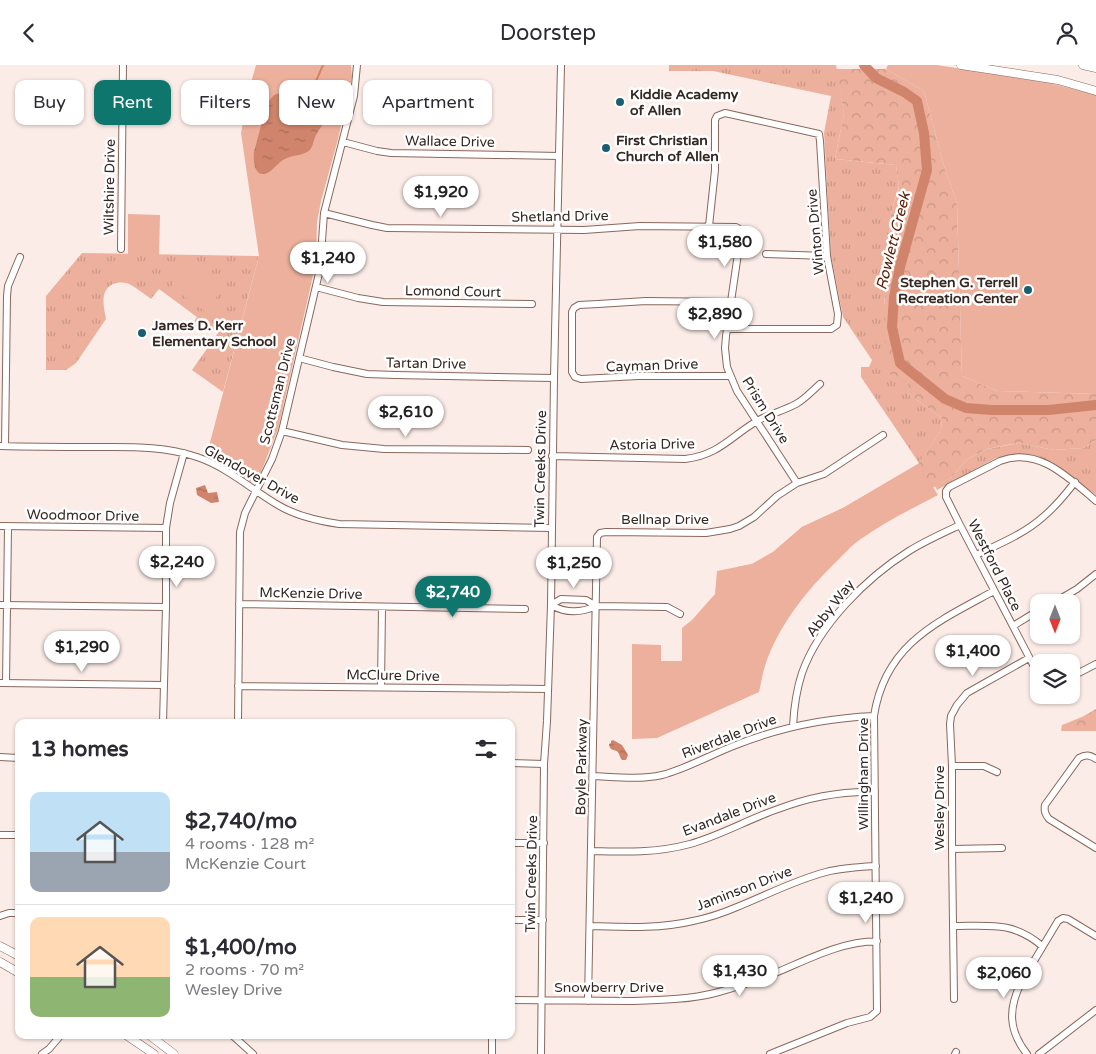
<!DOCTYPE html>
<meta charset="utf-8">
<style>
body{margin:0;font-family:"Varela Round",sans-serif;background:#f2f2f3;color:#2b2b33;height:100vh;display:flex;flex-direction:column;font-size:19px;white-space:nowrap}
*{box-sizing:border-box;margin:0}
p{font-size:16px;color:#7c7c81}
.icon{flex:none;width:28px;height:28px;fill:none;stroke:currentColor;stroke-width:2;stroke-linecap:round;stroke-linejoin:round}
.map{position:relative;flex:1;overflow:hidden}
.panel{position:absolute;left:15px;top:654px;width:500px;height:320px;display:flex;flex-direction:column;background:#fff;border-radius:10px;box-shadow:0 1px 4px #0004}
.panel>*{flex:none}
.banner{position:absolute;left:15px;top:15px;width:500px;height:45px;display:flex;gap:10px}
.needle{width:32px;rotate:180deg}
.buttons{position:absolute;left:1030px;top:529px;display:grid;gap:10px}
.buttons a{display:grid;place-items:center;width:50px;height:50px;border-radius:10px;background:#fff;box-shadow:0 1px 4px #0004;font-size:25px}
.price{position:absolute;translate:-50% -42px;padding:0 11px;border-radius:18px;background:#fff;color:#222;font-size:16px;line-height:32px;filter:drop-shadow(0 1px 2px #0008)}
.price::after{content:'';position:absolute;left:50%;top:30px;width:15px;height:11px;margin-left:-8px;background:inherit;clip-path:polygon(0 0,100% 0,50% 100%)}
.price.selected{background:#0f766e;color:#fff}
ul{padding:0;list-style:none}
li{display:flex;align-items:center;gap:15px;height:125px;padding:0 15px}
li+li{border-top:1px solid #e1e1e2}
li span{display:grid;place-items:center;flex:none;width:140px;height:100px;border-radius:10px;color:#555}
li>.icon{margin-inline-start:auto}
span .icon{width:60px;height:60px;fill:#fffc;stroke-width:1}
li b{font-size:21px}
h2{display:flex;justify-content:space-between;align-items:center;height:60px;padding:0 15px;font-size:21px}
.pill{padding:0 18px;border-radius:10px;background:#fff;box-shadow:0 1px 4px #0004;font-size:18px;line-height:45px}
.pill.selected{background:#0f766e;color:#fff}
header{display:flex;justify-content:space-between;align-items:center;height:65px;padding:0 15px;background:#fff;font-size:22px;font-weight:600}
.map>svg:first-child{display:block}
.grass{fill:url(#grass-tufts)}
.forest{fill:url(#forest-crowns)}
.green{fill:#ecb09c}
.water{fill:url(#water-ripples)}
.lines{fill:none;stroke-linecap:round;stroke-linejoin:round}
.stream{stroke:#cf846b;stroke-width:2}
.river{stroke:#cf846b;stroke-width:10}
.minor-casing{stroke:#89685d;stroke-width:8}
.major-casing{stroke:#89685d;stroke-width:9}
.minor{stroke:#fff;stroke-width:6}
.major{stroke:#fff;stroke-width:8}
.poi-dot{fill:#1a5f71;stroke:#fff;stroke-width:2}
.labels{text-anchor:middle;stroke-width:5;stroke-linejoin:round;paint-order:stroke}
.poi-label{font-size:14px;font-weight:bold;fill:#352722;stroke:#fff;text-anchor:start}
.street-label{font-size:14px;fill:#352722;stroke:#fff}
.water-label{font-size:15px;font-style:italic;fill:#5e1a00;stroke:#fff}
</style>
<header><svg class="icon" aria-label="back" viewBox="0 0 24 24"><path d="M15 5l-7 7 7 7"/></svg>Doorstep<svg class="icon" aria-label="person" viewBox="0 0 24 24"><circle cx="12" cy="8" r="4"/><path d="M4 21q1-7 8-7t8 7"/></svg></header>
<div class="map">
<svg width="1096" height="989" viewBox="0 0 1096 989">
<defs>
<pattern id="grass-tufts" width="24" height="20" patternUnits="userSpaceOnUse" patternTransform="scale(1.25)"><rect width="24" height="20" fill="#ecb09c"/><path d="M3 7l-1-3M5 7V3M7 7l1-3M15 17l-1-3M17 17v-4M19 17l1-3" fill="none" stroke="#cb9786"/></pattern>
<pattern id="forest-crowns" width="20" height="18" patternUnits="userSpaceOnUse" patternTransform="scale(1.25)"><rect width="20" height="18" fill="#ecb09c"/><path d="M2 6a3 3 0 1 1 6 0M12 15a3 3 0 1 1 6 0" fill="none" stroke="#cb9786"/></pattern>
<pattern id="water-ripples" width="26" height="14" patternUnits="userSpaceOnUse" patternTransform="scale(1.25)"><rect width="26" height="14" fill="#cf846b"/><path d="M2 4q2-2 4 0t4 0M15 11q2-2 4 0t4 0" fill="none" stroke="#a96c58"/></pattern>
</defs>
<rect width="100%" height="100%" fill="#fcece7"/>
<path class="grass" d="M669,0H836L844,48L835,94L896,100L899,121L891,148L884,242L910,316L907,328L942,353L941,365L919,398L861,312V302H869L872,295L843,252L831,190L824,68L831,31L713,6H669Z
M82,188L259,191L223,327L192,305L218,268L204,258L198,266L191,261L197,252L159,224L151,234C144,229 137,223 129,219C124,217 118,217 113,219C99,226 104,242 106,254L76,298L66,305H46V231Z
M1096,375V430L1052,397L1041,393L1023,389L1009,390L996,393L937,425L935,421L952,412L966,395L987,384L1019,378L1054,385L1083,383Z"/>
<path class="forest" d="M836,4H886L924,26L944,101L957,139L962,311L998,326L1096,329V375L1083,383L1054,385L1019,378L1007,380L987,384L966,395L952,412L886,449L689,602L737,502L752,499L773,487L802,462L843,443L918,399L941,365L942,353L907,328L909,316L886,308L884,242L891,148L899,122L896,100L835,94L844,48Z
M1096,644V666H1061L1062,660L1082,652Z"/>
<path class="green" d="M256,0H351L352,12L338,74L321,136L317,157L316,196L310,224L278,364L261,407L253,418L207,389L259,191L241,68L249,25Z
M888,0H937L1046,17L1096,30V329L998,326L962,311L957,139L944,101L924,26L886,4Z
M128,149L160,150L159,190L128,189Z
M118,195L137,196L138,201L137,202V209L129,211L126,214L123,213L120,215H115L114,214L112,199L115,196Z
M186,200L221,225L206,247L171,222Z
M918,399L938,430C911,444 883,458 858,476C850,482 843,490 836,497C806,526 778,561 765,601C762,610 761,619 759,627L657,673L632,674V579L661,580V596H682V563L692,555L715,529L717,506L752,499L773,487L802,462L843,443Z"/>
<path class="water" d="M280,28C284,28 290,28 295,31C300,34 304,40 310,42C315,43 321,40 324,46C328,55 320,63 316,70C313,76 313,84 307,87C300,91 292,90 285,94C278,97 274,105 267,108C254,113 253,96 254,87L267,38L274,30Z
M205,420L208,428L217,427L219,437L211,438L197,430L196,423Z
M613,675L622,680L628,690L626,695H622C620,693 620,691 619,689C617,683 610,688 609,679L611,678V676Z"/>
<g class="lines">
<path class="stream" d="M306,39L323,0"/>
<path class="river" d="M864,0L876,13L904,27L917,36L924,68L927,105L900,202L894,232L892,262L900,298L945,334L966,343L992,345H1049L1096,340"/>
<defs>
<path id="minor" d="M343,77L377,86L391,88L559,91
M324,148L372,160L387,163L584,165L640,161L736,162L738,163L741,168L726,271L725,283L727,302L737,326L797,418
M709,161L715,105V55L717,51L725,48L819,69L820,76L827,191L838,249L837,260L831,264H728
M121,184L123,0
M766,189L827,191
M316,222L358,233L383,237L532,239
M299,293L333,302L367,309L395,310L554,313
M730,311H638L581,314L575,312L572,307V247L574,243L579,240L598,239L646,236L731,237
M282,366L342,380L384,384L528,385
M0,381C33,382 66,382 99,382C132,382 165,381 197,392C227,402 251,424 278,440C296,451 319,456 339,459L551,463
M5,381L7,231L8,221L20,192
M552,391L685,394C719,390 730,372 757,356C769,349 783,346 796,339C805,334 812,326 820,319
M0,461L166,463
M976,490C999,479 1024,469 1043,452C1055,442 1065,430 1075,417
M1053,538L1077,524L1096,509
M239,539L525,544
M0,540L166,542
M551,540C565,548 581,548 596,541L667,542L680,549
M551,540L561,534L586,535L596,541
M1013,561L1039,545
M1039,611L960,460L946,432V426L949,422L1000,396C1038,381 1069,413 1096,436
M1071,612L1096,599
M0,618L164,620
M6,618L8,462
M238,621L548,624
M381,622L382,542
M163,658L166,542V463L170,438L184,388
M238,658L240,467L245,448L272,394L282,366L320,204L324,148L354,31L357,0
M793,661C794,643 796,626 802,608C819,560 866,513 909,486C925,476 943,468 960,460
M0,692L19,693
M1096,694C1090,690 1086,689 1079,693L1045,740C1044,746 1045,749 1049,754L1096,783
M511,698L544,699
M952,701H984L997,707
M593,711C615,712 640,715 662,710C686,704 712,689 736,680C781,662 826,653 874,651
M0,770H19
M511,778H544
M952,784L1002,783
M591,786C625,787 657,788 690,779C719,771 749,754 778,744C809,732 842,726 875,727
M0,851L9,848H19
M511,855H543
M590,861C624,862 659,864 693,856C708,853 723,848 737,842C767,830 795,815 826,807C842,803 860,802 876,801
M953,861C989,861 1013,856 1042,881
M954,934L952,784V701L950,659L951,651L957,640L967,628L1029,593
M511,935C550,935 590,936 629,936C657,935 687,935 715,928C735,923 754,916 773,909C807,895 839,877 877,876
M588,936L597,472L600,468L606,467L706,468L730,464L739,461L754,452L777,431L797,418L824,409L883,370
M232,970L253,989
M42,989L49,984L61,970
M492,989V970
M541,989L544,699L547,656L551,540L554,313L561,0
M770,989L847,958L870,952L877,946L874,651C885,579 937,557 994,526
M955,989L956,987
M1027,989C1008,965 1008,943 1022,916L1058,856L1063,853L1068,854L1096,871
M1039,989L1096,945"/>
<path id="major" d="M961,0L1058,15L1096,26
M1083,0L1096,3
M0,881L19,891
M0,897L19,908
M126,970L154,989
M149,970L174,989"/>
</defs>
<use href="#minor" class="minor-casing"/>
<use href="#major" class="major-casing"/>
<use href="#minor" class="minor"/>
<use href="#major" class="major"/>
</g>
<g class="poi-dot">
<circle cx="620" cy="37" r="5"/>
<circle cx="606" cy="83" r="5"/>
<circle cx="1028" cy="225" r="5"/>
<circle cx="142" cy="268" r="5"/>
</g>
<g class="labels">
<g class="poi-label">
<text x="630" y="34">Kiddie Academy<tspan x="630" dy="16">of Allen</tspan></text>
<text x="616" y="80">First Christian<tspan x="616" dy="16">Church of Allen</tspan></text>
<text x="1018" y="222" text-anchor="end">Stephen G. Terrell<tspan x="1018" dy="16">Recreation Center</tspan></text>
<text x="152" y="265">James D. Kerr<tspan x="152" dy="16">Elementary School</tspan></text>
</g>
<g class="street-label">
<text transform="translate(450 76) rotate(1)" y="5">Wallace Drive</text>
<text transform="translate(109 122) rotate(-89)" y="5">Wiltshire Drive</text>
<text transform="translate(560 151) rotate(-1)" y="5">Shetland Drive</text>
<text transform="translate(815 167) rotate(-95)" y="5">Winton Drive</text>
<text transform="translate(453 226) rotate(1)" y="5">Lomond Court</text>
<text transform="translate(426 298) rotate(1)" y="5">Tartan Drive</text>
<text transform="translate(652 300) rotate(-2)" y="5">Cayman Drive</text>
<text transform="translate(277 326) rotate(-76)" y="5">Scottsman Drive</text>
<text transform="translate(766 345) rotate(58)" y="5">Prism Drive</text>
<text transform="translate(652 379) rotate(-1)" y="5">Astoria Drive</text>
<text transform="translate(540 404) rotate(-89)" y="5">Twin Creeks Drive</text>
<text transform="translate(252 409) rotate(29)" y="5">Glendover Drive</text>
<text transform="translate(83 450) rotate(1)" y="5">Woodmoor Drive</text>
<text x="665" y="459">Bellnap Drive</text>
<text transform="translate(995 500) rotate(63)" y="5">Westford Place</text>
<text transform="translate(311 528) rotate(1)" y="5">McKenzie Drive</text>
<text transform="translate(830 543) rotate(-52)" y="5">Abby Way</text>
<text transform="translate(393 610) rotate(1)" y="5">McClure Drive</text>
<text transform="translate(729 671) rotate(-21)" y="5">Riverdale Drive</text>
<text transform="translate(581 702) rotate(-89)" y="5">Boyle Parkway</text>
<text transform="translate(863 709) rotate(-90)" y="5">Willingham Drive</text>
<text transform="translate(939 743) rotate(-90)" y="5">Wesley Drive</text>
<text transform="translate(729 749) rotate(-21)" y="5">Evandale Drive</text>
<text transform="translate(531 809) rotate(-89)" y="5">Twin Creeks Drive</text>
<text transform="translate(744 823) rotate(-21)" y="5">Jaminson Drive</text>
<text x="609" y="927">Snowberry Drive</text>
</g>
<g class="water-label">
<text transform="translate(893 176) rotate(-76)" y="5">Rowlett Creek</text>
</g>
</g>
</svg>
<div class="buttons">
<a><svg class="needle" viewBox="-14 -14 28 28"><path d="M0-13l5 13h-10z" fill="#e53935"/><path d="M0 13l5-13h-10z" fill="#7c7c81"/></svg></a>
<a><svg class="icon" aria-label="layers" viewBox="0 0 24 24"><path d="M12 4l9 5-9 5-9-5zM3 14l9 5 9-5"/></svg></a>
</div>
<b class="price" style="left:441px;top:153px">$1,920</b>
<b class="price" style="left:725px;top:203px">$1,580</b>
<b class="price" style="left:328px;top:219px">$1,240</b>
<b class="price" style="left:715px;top:275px">$2,890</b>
<b class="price" style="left:406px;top:373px">$2,610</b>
<b class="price" style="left:177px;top:523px">$2,240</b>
<b class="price" style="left:574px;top:524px">$1,250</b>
<b class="price selected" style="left:453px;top:553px">$2,740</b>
<b class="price" style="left:82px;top:608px">$1,290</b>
<b class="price" style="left:973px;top:612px">$1,400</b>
<b class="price" style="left:866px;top:859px">$1,240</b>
<b class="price" style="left:740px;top:932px">$1,430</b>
<b class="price" style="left:1004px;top:934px">$2,060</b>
<div class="banner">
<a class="pill">Buy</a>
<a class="pill selected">Rent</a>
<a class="pill">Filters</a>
<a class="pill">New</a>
<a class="pill">Apartment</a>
</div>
<section class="panel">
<h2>13 homes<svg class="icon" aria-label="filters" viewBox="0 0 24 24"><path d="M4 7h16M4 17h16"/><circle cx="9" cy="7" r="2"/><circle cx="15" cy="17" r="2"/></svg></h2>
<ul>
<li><span style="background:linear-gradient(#bfe0f5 60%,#9aa5b1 0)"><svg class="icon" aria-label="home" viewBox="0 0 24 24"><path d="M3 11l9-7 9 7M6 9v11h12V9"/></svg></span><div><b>$2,740/mo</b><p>4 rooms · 128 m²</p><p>McKenzie Court</p></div></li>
<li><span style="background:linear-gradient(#ffd9b3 60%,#8fb573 0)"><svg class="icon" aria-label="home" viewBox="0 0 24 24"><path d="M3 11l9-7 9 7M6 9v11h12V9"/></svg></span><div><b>$1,400/mo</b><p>2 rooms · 70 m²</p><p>Wesley Drive</p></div></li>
</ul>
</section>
</div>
